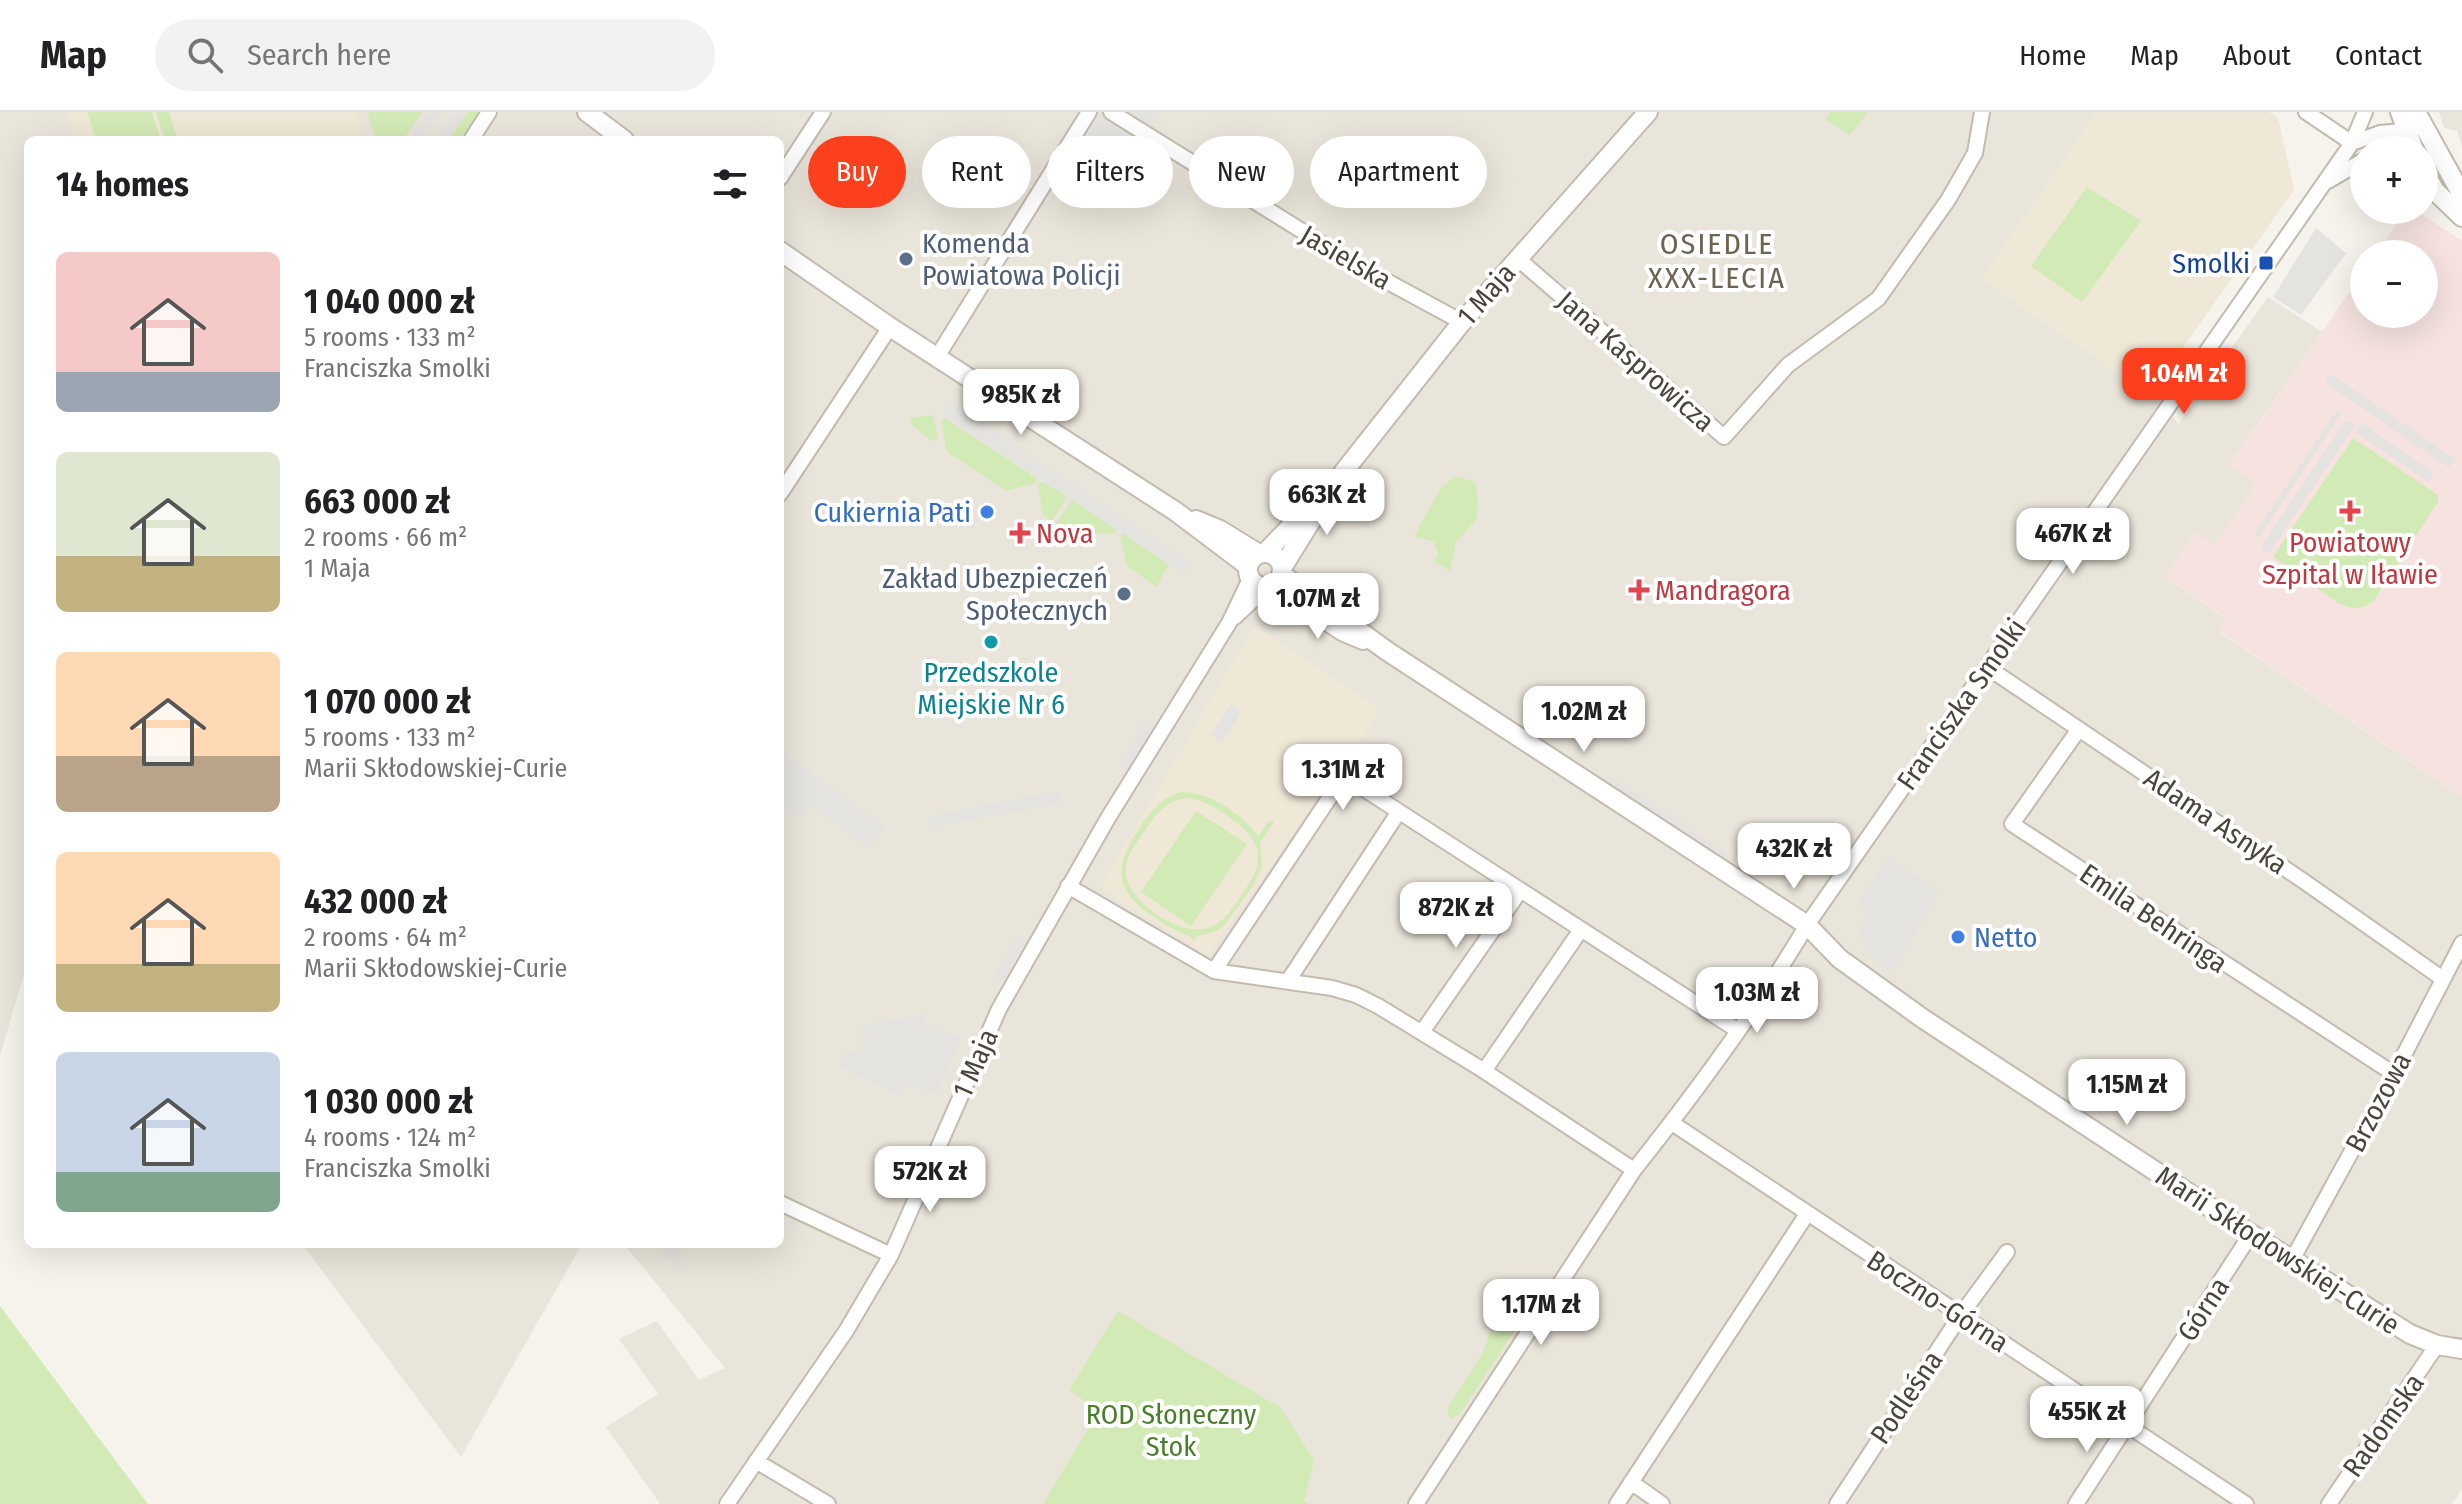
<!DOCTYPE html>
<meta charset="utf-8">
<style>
body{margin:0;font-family:"Fira Sans Condensed",sans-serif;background:#f2f2f2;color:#202124;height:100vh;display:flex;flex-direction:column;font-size:30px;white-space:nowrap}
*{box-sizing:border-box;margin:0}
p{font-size:26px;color:#757577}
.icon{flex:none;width:44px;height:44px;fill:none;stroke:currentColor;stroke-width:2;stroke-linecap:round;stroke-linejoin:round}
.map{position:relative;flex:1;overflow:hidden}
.drawer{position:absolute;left:24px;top:24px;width:760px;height:1112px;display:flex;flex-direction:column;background:#fff;border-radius:12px;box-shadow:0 8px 32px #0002}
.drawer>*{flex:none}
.hud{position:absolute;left:808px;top:24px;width:760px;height:72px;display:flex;gap:16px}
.controls{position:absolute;left:2350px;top:24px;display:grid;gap:16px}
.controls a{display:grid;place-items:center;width:88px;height:88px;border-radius:50%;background:#fff;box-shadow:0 8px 32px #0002;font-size:40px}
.price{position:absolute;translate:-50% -68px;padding:0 18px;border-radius:16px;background:#fff;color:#222;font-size:26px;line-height:52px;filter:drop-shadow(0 2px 4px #0008)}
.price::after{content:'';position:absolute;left:50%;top:48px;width:24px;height:18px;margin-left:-12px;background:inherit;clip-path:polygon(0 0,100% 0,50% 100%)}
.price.active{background:#fc3f1d;color:#fff}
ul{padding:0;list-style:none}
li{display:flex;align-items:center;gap:24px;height:200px;padding:0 32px}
li span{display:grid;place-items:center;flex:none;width:224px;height:160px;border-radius:12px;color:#555}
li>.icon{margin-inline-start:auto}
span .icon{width:96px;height:96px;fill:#fffc;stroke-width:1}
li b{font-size:34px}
h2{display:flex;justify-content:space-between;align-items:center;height:96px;padding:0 32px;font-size:34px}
.tag{padding:0 28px;border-radius:36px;background:#fff;box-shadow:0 8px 32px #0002;font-size:28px;line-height:72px}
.tag.active{background:#fc3f1d;color:#fff}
header{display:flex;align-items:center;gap:48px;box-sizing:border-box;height:112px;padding:0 40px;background:#fff;border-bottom:2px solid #e0e0e0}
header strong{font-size:38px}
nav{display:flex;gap:44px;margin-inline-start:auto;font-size:28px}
.search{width:560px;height:72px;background:#f2f2f2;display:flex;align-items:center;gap:20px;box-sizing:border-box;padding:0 28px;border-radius:44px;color:#757577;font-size:30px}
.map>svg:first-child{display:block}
.residential{fill:#eae5da}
.industrial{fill:#e6e2dd}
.education{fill:#efe8d6}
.medical{fill:#f6e3e0}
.green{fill:#d2eab5;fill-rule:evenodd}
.parking{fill:#e5e3e0}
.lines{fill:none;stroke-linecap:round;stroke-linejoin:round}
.minor-casing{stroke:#c2bbae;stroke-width:18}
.tertiary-casing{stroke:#c2bbae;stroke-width:22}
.minor{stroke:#fff;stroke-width:14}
.tertiary{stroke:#fff;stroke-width:18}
.service-dot{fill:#5c6f8a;stroke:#fff;stroke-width:3}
.transit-dot{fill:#1a4fb4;stroke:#fff;stroke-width:3}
.health-dot{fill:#e0444e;stroke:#fff;stroke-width:3}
.shop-dot{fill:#3f7fe0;stroke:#fff;stroke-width:3}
.culture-dot{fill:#0f9aa8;stroke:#fff;stroke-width:3}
.labels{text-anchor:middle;stroke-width:8;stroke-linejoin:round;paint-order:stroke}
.service-label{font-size:28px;fill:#4e5e75;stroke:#fff;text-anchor:start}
.street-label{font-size:28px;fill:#4b4439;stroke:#fff}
.transit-label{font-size:28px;fill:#164399;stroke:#fff;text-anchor:end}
.shop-label{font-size:28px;fill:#366cbe;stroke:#fff;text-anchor:end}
.health-label{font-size:28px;fill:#be3a42;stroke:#fff;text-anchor:start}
.culture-label{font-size:28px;fill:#0d838f;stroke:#fff}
.park-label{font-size:28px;fill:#4a7f2a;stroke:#fff}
.neighbourhood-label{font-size:30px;letter-spacing:2px;fill:#6e6250;stroke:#fff}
</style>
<header>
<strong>Map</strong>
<div class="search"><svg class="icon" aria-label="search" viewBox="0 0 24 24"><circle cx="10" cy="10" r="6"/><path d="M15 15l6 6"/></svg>Search here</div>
<nav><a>Home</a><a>Map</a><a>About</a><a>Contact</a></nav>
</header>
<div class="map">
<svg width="2462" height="1392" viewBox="0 0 2462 1392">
<rect width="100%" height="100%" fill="#f6f3ec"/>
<path class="residential" d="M0,0H2097L1982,167L2120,262L2124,257L2154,277L2178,312L2268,185L2322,220L2230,352L2257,372L2214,434L2195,421L2165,465L2226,507L2219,520L2462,685V1377L2452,1392H660L606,1315L658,1282L619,1227L657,1209L699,1268L725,1256L624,1132H780V28H28V848L0,944Z
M2439,0H2462V35L2457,19L2444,16Z
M302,1132H582L461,1345Z"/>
<path class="industrial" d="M656,1132H674L689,1154L677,1162Z"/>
<path class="education" d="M68,0H355L363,28H75Z
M2097,0H2269L2278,6L2294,78L2154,277L2124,258L2120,262L1982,167Z
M1255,514L1381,598L1208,844L1105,779L1102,771Z"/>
<path class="medical" d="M2406,98H2415L2462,129V685L2219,519L2226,506L2165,465L2195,421L2215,433L2257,372L2230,353L2364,159V202H2424V142H2376Z"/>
<path class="green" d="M87,0H152L160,25L150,28H96Z
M156,0H169L178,28H165Z
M367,0H422L403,28H376Z
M455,0H482L464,28H435Z
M1831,0H1868L1850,23L1825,7Z
M2087,75L2141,109L2082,190L2031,154Z
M933,303L938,327L931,329L911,312L910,306Z
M944,306L1037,366L1035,371L1007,379L947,340L941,310Z
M2353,326L2438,383V390L2373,490L2363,495L2352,496L2338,491L2273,445Z
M1455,364L1475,370L1478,386L1477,407L1456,430L1450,459L1434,449L1438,442L1434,430L1414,424L1441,376Z
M1042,369L1067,385L1052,409L1043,403L1038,374Z
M1072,388L1117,418L1114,421L1074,424L1056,411Z
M1122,421L1169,453L1156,475L1127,454L1120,426Z
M1182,680C1210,680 1242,702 1258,724L1270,708L1274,710L1260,731L1262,755L1253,774L1224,814L1214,820L1197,824L1193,829L1190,824C1175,820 1164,812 1152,804C1112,776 1115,753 1140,715C1152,698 1161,686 1182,680ZM1188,686C1203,688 1213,694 1226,703C1253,721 1270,741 1248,773C1238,787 1229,806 1213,814C1185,829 1127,791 1126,760C1125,743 1137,730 1146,717C1157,700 1167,688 1188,686Z
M1196,699L1247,732L1191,814L1141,780Z
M0,1194L148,1392H0Z
M1118,1199L1281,1296L1314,1348L1304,1389L1309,1392H1043L1099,1299L1069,1278Z
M1519,1212L1460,1302L1452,1307L1448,1302V1295L1483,1241L1489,1221Z"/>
<path class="parking" d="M428,0H440L421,28H409Z
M455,0H467L448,28H435Z
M1101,0H1161L1100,98L1055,73Z
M2316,116L2346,141L2301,203L2273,185Z
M2331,262L2455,347L2449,356L2324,270Z
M951,290L1192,451L1184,461L943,303Z
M2336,299L2341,302L2259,425L2254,422Z
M2346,308L2355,313L2269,442L2260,436Z
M2362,311L2434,361L2428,370L2355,320Z
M1231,592L1242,599L1222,631L1211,623Z
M1144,611L1153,616L1128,659L1119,654Z
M780,637L885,715L869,736L812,694L801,707L780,692Z
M1607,661L1725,739L1730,754L1608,673Z
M1060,679L1062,691L931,715L929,704Z
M1888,745L1940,780L1892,861L1867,842L1860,817L1867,800L1858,792Z
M1017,824L1026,829L1003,870L994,865Z
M924,902L927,918H938L961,926L936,983L907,970L901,984L838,954L846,940H859L863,927L861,914Z"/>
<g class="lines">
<defs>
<path id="minor" d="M1111,0L1355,152L1462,210
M2306,0L2352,31
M471,28L489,0
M2352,31L2380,21L2413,18
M2383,38L2407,20
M780,66L823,0
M2328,69L2364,48
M1517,146L1724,325L1788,253L1878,187L1948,88L1975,41L1982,0
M937,245L1089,0
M780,382L890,215
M1235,505L1267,475
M1987,555L2302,768L2443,867
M2079,617L2012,712L2394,962
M1068,774L1214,859L1332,876L1356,883L1378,894L1478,955L1634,1058
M1214,859L1344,664L1737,918
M1288,869L1398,701
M1422,920L1520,779
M1484,959L1580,819
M1672,1011L2246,1392
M780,1091L891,1143
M2292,1148L2394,962L2462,831
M756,1349L828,1392
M1631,1370L1662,1392
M727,1392L846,1219L891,1143L999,897L1108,706L1229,511L1250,467
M1416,1392L1634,1058C1696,980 1756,899 1807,813L2352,31L2365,0
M1617,1392L1807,1102
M1837,1392L1960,1204L2007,1140
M2076,1392L2251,1122
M2329,1392L2437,1233"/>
<path id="tertiary" d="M587,0L624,28
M2400,0L2414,38
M2416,0L2462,83
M2424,59L2435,79L2462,105
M780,139L890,215L1175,399L1248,454
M1196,408L1220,418L1259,442
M1248 458a17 17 0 1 1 34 0a17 17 0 1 1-34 0Z
M1265,441L1320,384
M1282,456L1334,372L1462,210L1648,0
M1281,462L1387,539L1807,813L1840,847L1922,906L2251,1122L2410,1222L2437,1233L2462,1237
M1274,473L1342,519L1363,528"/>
</defs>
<use href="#minor" class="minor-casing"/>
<use href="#tertiary" class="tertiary-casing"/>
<use href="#minor" class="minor"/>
<use href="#tertiary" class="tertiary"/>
</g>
<g class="service-dot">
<circle cx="906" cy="147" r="8"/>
<circle cx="1124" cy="482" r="8"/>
</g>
<rect class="transit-dot" x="2258" y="143" width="16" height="16" rx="4"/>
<g class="health-dot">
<path d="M2346 387h8v8h8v8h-8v8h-8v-8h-8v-8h8z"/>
<path d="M1016 409h8v8h8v8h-8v8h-8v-8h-8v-8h8z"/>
<path d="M1635 466h8v8h8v8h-8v8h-8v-8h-8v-8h8z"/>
</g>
<g class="shop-dot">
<circle cx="987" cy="400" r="8"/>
<circle cx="1958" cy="825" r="8"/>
</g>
<circle class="culture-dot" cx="991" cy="530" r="8"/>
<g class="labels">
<g class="service-label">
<text x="922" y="141">Komenda<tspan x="922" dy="32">Powiatowa Policji</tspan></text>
<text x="1108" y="476" text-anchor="end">Zakład Ubezpieczeń<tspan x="1108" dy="32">Społecznych</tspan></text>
</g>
<g class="street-label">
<text transform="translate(1346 145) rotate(30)" y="10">Jasielska</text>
<text transform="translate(1486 182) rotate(-49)" y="10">1 Maja</text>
<text transform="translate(1636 249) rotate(41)" y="10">Jana Kasprowicza</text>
<text transform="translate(1961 592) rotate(-55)" y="10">Franciszka Smolki</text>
<text transform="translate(2216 709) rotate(34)" y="10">Adama Asnyka</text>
<text transform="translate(2154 806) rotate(34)" y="10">Emila Behringa</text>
<text transform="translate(975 951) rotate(-66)" y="10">1 Maja</text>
<text transform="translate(2378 990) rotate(-62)" y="10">Brzozowa</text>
<text transform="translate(2278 1138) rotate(33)" y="10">Marii Skłodowskiej-Curie</text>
<text transform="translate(1938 1189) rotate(33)" y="10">Boczno-Górna</text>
<text transform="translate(2203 1197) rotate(-57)" y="10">Górna</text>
<text transform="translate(1906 1285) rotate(-56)" y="10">Podleśna</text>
<text transform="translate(2383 1313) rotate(-55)" y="10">Radomska</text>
</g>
<g class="transit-label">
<text x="2250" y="161">Smolki</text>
</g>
<g class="shop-label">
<text x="971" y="410">Cukiernia Pati</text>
<text x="1974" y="835" text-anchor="start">Netto</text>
</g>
<g class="health-label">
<text x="1036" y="431">Nova</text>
<text x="2350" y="440" text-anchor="middle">Powiatowy<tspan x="2350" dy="32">Szpital w Iławie</tspan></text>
<text x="1655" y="488">Mandragora</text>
</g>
<g class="culture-label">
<text x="991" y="570">Przedszkole<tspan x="991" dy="32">Miejskie Nr 6</tspan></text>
</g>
<g class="park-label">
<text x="1171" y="1312">ROD Słoneczny<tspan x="1171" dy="32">Stok</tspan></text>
</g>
<g class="neighbourhood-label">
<text x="1717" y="142">OSIEDLE<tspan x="1717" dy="34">XXX-LECIA</tspan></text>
</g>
</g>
</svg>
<div class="controls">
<a>+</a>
<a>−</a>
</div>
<b class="price active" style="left:2184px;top:304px">1.04M zł</b>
<b class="price" style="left:1021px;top:325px">985K zł</b>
<b class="price" style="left:1327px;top:425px">663K zł</b>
<b class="price" style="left:2073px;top:464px">467K zł</b>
<b class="price" style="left:1318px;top:529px">1.07M zł</b>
<b class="price" style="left:1584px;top:642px">1.02M zł</b>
<b class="price" style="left:1343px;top:700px">1.31M zł</b>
<b class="price" style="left:1794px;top:779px">432K zł</b>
<b class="price" style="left:1456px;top:838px">872K zł</b>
<b class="price" style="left:1757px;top:923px">1.03M zł</b>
<b class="price" style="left:2127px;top:1015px">1.15M zł</b>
<b class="price" style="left:930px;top:1102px">572K zł</b>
<b class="price" style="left:1541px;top:1235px">1.17M zł</b>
<b class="price" style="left:2087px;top:1342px">455K zł</b>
<div class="hud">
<a class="tag active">Buy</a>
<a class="tag">Rent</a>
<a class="tag">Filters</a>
<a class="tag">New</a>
<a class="tag">Apartment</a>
</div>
<section class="drawer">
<h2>14 homes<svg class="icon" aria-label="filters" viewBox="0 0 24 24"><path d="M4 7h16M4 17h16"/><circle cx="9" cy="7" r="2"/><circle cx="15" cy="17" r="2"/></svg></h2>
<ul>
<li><span style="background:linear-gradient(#f6c9c9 75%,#9aa5b1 0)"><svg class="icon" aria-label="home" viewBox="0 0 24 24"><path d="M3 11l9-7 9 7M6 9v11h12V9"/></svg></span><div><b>1 040 000 zł</b><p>5 rooms · 133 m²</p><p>Franciszka Smolki</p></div></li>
<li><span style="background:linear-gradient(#dfe7d0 65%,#c2b280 0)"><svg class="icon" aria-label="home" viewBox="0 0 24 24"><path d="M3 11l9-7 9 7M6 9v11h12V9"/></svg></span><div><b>663 000 zł</b><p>2 rooms · 66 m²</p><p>1 Maja</p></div></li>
<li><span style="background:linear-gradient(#ffd9b3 65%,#b9a48a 0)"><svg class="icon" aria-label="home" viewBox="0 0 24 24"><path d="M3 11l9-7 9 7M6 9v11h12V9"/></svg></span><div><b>1 070 000 zł</b><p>5 rooms · 133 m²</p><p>Marii Skłodowskiej-Curie</p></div></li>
<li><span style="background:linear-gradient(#ffd9b3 70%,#c2b280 0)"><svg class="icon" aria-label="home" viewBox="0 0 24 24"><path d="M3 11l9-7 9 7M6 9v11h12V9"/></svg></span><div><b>432 000 zł</b><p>2 rooms · 64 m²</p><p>Marii Skłodowskiej-Curie</p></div></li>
<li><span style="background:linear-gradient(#c9d6e8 75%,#7fa58c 0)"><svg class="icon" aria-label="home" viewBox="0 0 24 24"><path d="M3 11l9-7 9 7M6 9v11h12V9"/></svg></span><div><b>1 030 000 zł</b><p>4 rooms · 124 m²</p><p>Franciszka Smolki</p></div></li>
</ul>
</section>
</div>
